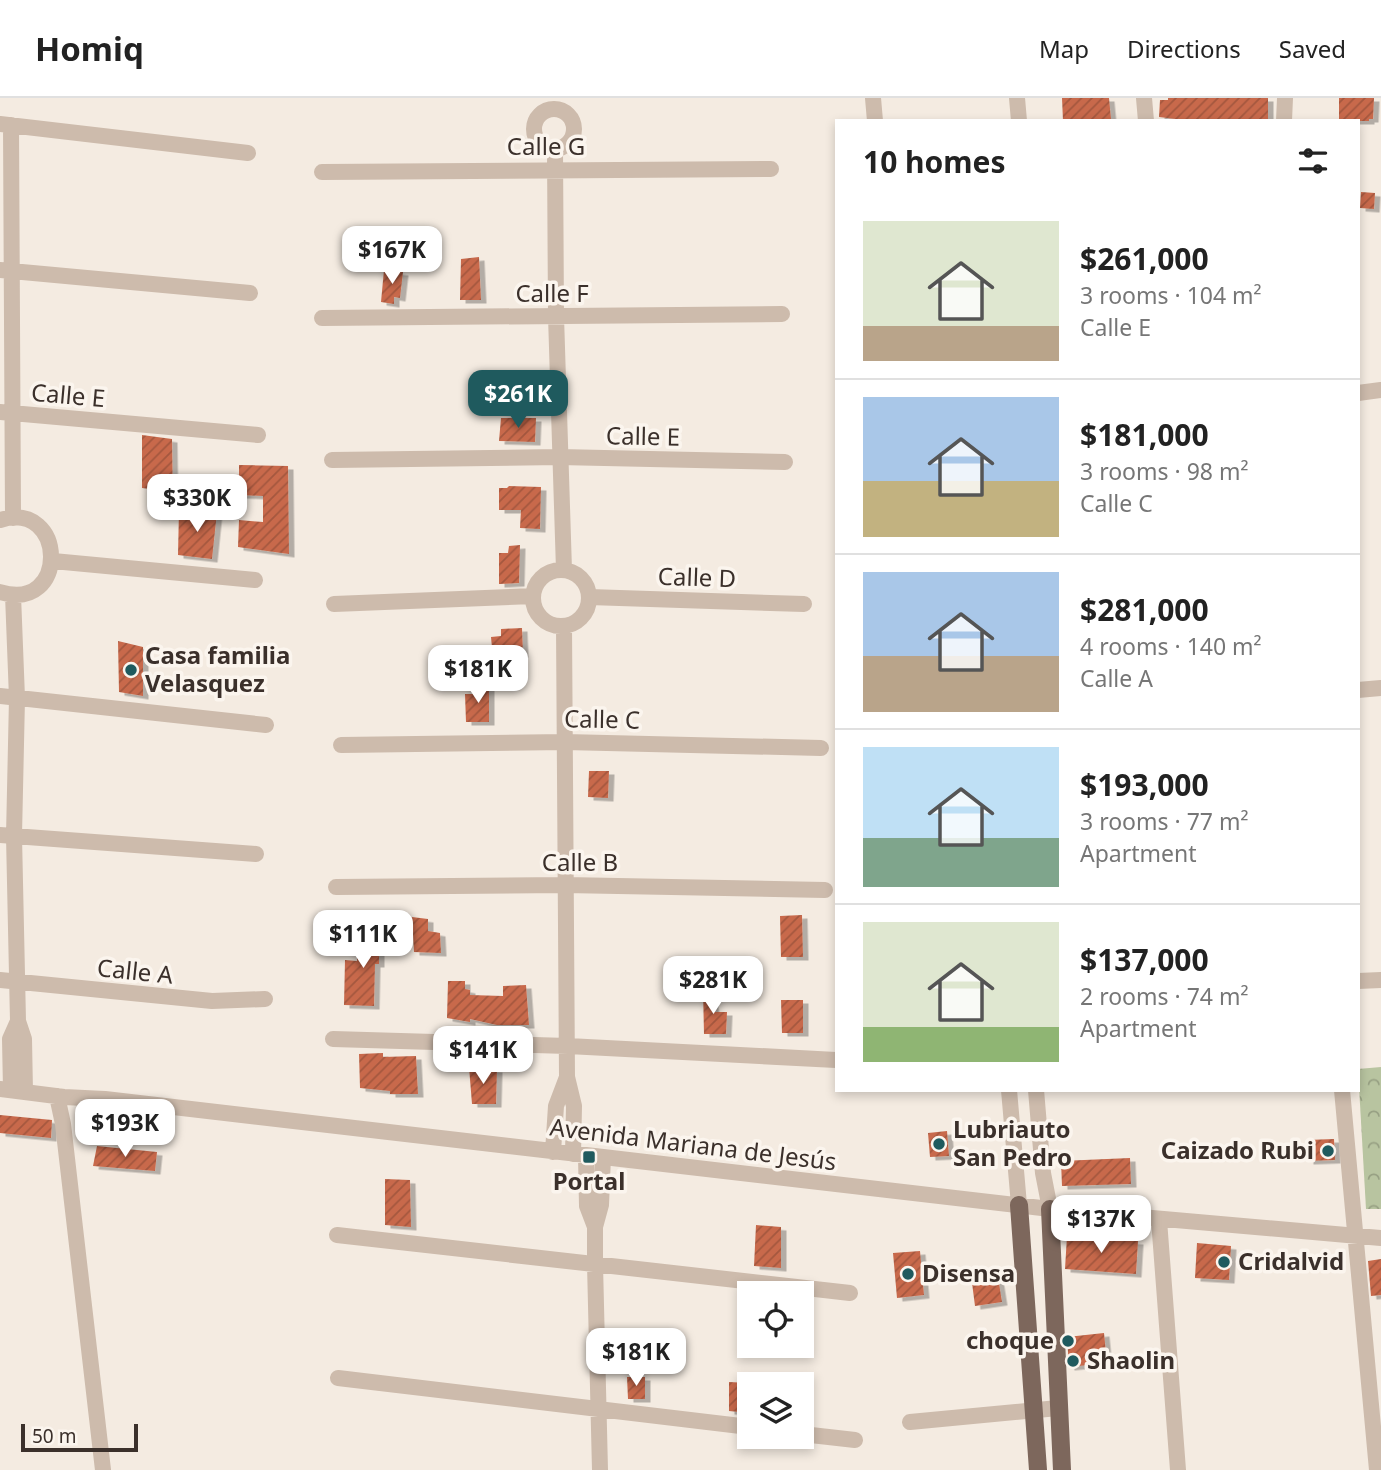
<!DOCTYPE html>
<meta charset="utf-8">
<style>
body{margin:0;font-family:"Noto Sans",sans-serif;background:#f6f6f6;color:#222;height:100vh;display:flex;flex-direction:column;font-size:26px;white-space:nowrap}
*{box-sizing:border-box;margin:0}
p{font-size:23px;color:#767676}
.icon{flex:none;width:38px;height:38px;fill:none;stroke:currentColor;stroke-width:2;stroke-linecap:round;stroke-linejoin:round}
.map{position:relative;flex:1;overflow:hidden}
.sheet{position:absolute;left:835px;top:21px;width:525px;height:973px;display:flex;flex-direction:column;background:#fff;border-radius:0px;box-shadow:0 4px 10px #0003}
.sheet>*{flex:none}
.controls{position:absolute;left:737px;top:1183px;display:grid;gap:14px}
.controls a{display:grid;place-items:center;width:77px;height:77px;border-radius:0px;background:#fff;box-shadow:0 4px 10px #0003;font-size:35px}
.scale{position:absolute;left:21px;bottom:18px;width:117px;box-sizing:border-box;padding-left:7px;border:4px solid #3b302b;border-top:0;font-size:19px;line-height:24px;white-space:nowrap;color:#3b302b;-webkit-text-stroke:5px #fbf5ee;paint-order:stroke}
.price{position:absolute;translate:-50% -60px;padding:0 16px;border-radius:14px;background:#fff;color:#222;font-size:23px;line-height:46px;filter:drop-shadow(0 2px 4px #0008)}
.price::after{content:'';position:absolute;left:50%;top:42px;width:21px;height:16px;margin-left:-10px;background:inherit;clip-path:polygon(0 0,100% 0,50% 100%)}
.price.on{background:#1f5a5e;color:#fff}
ul{padding:0;list-style:none}
li{display:flex;align-items:center;gap:21px;height:175px;padding:0 28px}
li+li{border-top:2px solid #e0e0e0}
li span{display:grid;place-items:center;flex:none;width:196px;height:140px;border-radius:0px;color:#555}
li>.icon{margin-inline-start:auto}
span .icon{width:84px;height:84px;fill:#fffc;stroke-width:1}
li b{font-size:30px}
h2{display:flex;justify-content:space-between;align-items:center;height:84px;padding:0 28px;font-size:30px}
header{display:flex;align-items:center;gap:42px;box-sizing:border-box;height:98px;padding:0 35px;background:#fff;border-bottom:2px solid #e0e0e0}
header strong{font-size:33px}
nav{display:flex;gap:38px;margin-inline-start:auto;font-size:24px}
.map>svg:first-child{display:block}
.forest{fill:url(#forest-crowns)}
.building{fill:url(#building-hatch);filter:url(#shadow)}
.lines{fill:none;stroke-linecap:round;stroke-linejoin:round}
.minor{stroke:#cdbbac;stroke-width:16}
.major{stroke:#7d675c;stroke-width:18}
.poi-dot{fill:#1f5a5e;stroke:#fbf5ee;stroke-width:2.5}
.labels{text-anchor:middle;stroke-width:7;stroke-linejoin:round;paint-order:stroke}
.street-label{font-size:24px;fill:#3b302b;stroke:#fbf5ee}
.poi-label{font-size:24px;font-weight:bold;fill:#3b302b;stroke:#fbf5ee;text-anchor:start}
</style>
<header>
<strong>Homiq</strong>
<nav><a>Map</a><a>Directions</a><a>Saved</a></nav>
</header>
<div class="map">
<svg width="1381" height="1372" viewBox="0 0 1381 1372">
<defs>
<pattern id="forest-crowns" width="20" height="18" patternUnits="userSpaceOnUse" patternTransform="scale(1.75)"><rect width="20" height="18" fill="#b8c4a0"/><path d="M2 6a3 3 0 1 1 6 0M12 15a3 3 0 1 1 6 0" fill="none" stroke="#97a083"/></pattern>
<pattern id="building-hatch" width="6" height="6" patternUnits="userSpaceOnUse" patternTransform="scale(1.75)"><rect width="6" height="6" fill="#c8694b"/><path d="M-1 1l2-2M0 6l6-6M5 7l2-2" fill="none" stroke="#a4573f"/></pattern>
<filter id="shadow"><feDropShadow dx="5.5" dy="3.5" stdDeviation="0" flood-color="#0004"/></filter>
</defs>
<rect width="100%" height="100%" fill="#f4ebe1"/>
<path class="forest" d="M1381,969V1111H1366L1358,971Z"/>
<path class="building" d="M1062,0H1109L1111,21L1063,23Z
M1168,0H1268V23H1192L1159,19L1160,2H1168Z
M1339,0H1374L1373,21H1369V23H1339Z
M1361,94L1375,95L1374,111L1360,110Z
M479,159L481,202H460L461,161Z
M384,172L403,174L400,200L394,199V206L381,204Z
M501,320H536L535,344L499,343Z
M142,337L172,341L173,406L157,404V392L142,390Z
M239,367L288,368L289,456L238,449L239,422L263,424V398L239,397Z
M509,388L541,389L540,431L520,430L521,412H499V390H507Z
M179,412L217,414L212,461L178,457Z
M520,447L519,485L499,486V455H508L509,448Z
M522,530L523,556L500,557V550H492L491,539L501,538V531Z
M118,543L143,549V598L119,594Z
M475,587H489V624H466L465,596H475Z
M589,673H609L608,700L588,699Z
M802,817L803,859H781L780,818Z
M412,819L428,821V833L440,835L441,855L414,854Z
M357,829L379,831V866H375L374,908L344,907L345,862L357,863Z
M448,883H465V891L470,892V897L503,898V888L526,887L529,927H497L470,921V924L447,920Z
M711,890L714,914H727L726,936H704L703,891Z
M781,902H803V935H782Z
M383,955V959L416,958L418,996H390V993L360,990L359,956Z
M469,969L497,971L496,1006H472Z
M0,1017L52,1022L51,1040L0,1035Z
M947,1033L949,1058L930,1059L928,1035Z
M1334,1041L1335,1062L1308,1063L1307,1042Z
M97,1048L157,1054L155,1073L93,1068Z
M1130,1060L1131,1086L1062,1088L1061,1063Z
M385,1081L410,1082L411,1129L385,1127Z
M756,1127L781,1129V1170L754,1168Z
M1067,1138L1138,1143L1136,1176L1065,1171Z
M1197,1145L1231,1148L1229,1182L1195,1180Z
M920,1153L924,1197L897,1200L893,1155Z
M1381,1161V1197L1371,1198L1368,1163Z
M992,1175L993,1179H998L1002,1204L975,1208L971,1177Z
M1104,1235L1107,1265L1069,1269L1067,1239Z
M627,1279H645V1301H628Z
M729,1284L749,1285V1315L729,1313Z"/>
<g class="lines">
<path class="minor" d="M873,0L875,23
M1017,0L1019,23
M1144,0L1146,23
M534 31a20 20 0 1 1 40 0a20 20 0 1 1-40 0Z
M1284,23L1285,0
M0,26L248,55
M11,27L13,420
M555,52L556,218L564,472
M322,74L771,71
M0,172L250,195
M322,220L782,216
M1358,295L1381,292
M0,314L258,337
M332,362L559,359L785,364
M0,422C67,401 69,516 0,494
M53,463L255,482
M533 500a28 28 0 1 1 56 0a28 28 0 1 1-56 0Z
M13,497L17,600L14,738L18,923L24,941L25,994
M589,499L804,506
M334,506L533,498
M564,528L567,979L574,1008L573,1056
M1358,592L1381,590
M0,598L266,627
M341,647L565,644L821,650
M0,737L256,756
M336,789L565,787L825,792
M0,882L212,903L265,901
M1358,883L1381,882
M333,941L568,948L836,962
M0,991L64,999L105,1001L1050,1111L1381,1140
M11,992L10,941L18,923
M1009,992L1019,1107
M1036,992L1043,1075L1050,1111
M1342,992L1377,1372
M57,998L63,1026L103,1372
M553,1054L556,1008L567,979
M586,1058L587,1108L595,1129
M1159,1122L1178,1372
M337,1137L850,1195
M338,1280L749,1329
M910,1324L1058,1310
M802,1336L855,1342
M600,1372L595,1166V1129L601,1107L603,1059"/>
<path class="major" d="M1019,1107L1038,1372
M1050,1111L1062,1372"/>
</g>
<g class="poi-dot">
<circle cx="131" cy="572" r="7"/>
<circle cx="939" cy="1046" r="7"/>
<circle cx="1328" cy="1053" r="7"/>
<rect x="582" y="1052" width="14" height="14" rx="3.5"/>
<circle cx="1224" cy="1164" r="7"/>
<circle cx="908" cy="1176" r="7"/>
<circle cx="1068" cy="1243" r="7"/>
<circle cx="1073" cy="1263" r="7"/>
</g>
<g class="labels">
<g class="street-label">
<text x="546" y="57">Calle G</text>
<text x="552" y="204">Calle F</text>
<text transform="translate(68 298) rotate(5)" y="8">Calle E</text>
<text transform="translate(643 339) rotate(1)" y="8">Calle E</text>
<text transform="translate(697 480) rotate(2)" y="8">Calle D</text>
<text transform="translate(602 622) rotate(1)" y="8">Calle C</text>
<text x="580" y="773">Calle B</text>
<text transform="translate(135 874) rotate(6)" y="8">Calle A</text>
<text transform="translate(693 1047) rotate(7)" y="8">Avenida Mariana de Jesús</text>
</g>
<g class="poi-label">
<text x="145" y="566">Casa familia<tspan x="145" dy="28">Velasquez</tspan></text>
<text x="953" y="1040">Lubriauto<tspan x="953" dy="28">San Pedro</tspan></text>
<text x="1314" y="1061" text-anchor="end">Caizado Rubi</text>
<text x="589" y="1092" text-anchor="middle">Portal</text>
<text x="1238" y="1172">Cridalvid</text>
<text x="922" y="1184">Disensa</text>
<text x="1054" y="1251" text-anchor="end">choque</text>
<text x="1087" y="1271">Shaolin</text>
</g>
</g>
</svg>
<div class="controls">
<a><svg class="icon" aria-label="locate" viewBox="0 0 24 24"><circle cx="12" cy="12" r="6"/><path d="M12 2v4M12 18v4M2 12h4M18 12h4"/></svg></a>
<a><svg class="icon" aria-label="layers" viewBox="0 0 24 24"><path d="M12 4l9 5-9 5-9-5zM3 14l9 5 9-5"/></svg></a>
</div>
<div class="scale">50 m</div>
<b class="price" style="left:392px;top:188px">$167K</b>
<b class="price on" style="left:518px;top:332px">$261K</b>
<b class="price" style="left:197px;top:436px">$330K</b>
<b class="price" style="left:478px;top:607px">$181K</b>
<b class="price" style="left:363px;top:872px">$111K</b>
<b class="price" style="left:713px;top:918px">$281K</b>
<b class="price" style="left:483px;top:988px">$141K</b>
<b class="price" style="left:125px;top:1061px">$193K</b>
<b class="price" style="left:1101px;top:1157px">$137K</b>
<b class="price" style="left:636px;top:1290px">$181K</b>
<section class="sheet">
<h2>10 homes<svg class="icon" aria-label="filters" viewBox="0 0 24 24"><path d="M4 7h16M4 17h16"/><circle cx="9" cy="7" r="2"/><circle cx="15" cy="17" r="2"/></svg></h2>
<ul>
<li><span style="background:linear-gradient(#dfe7d0 75%,#b9a48a 0)"><svg class="icon" aria-label="home" viewBox="0 0 24 24"><path d="M3 11l9-7 9 7M6 9v11h12V9"/></svg></span><div><b>$261,000</b><p>3 rooms · 104 m²</p><p>Calle E</p></div></li>
<li><span style="background:linear-gradient(#a9c7e8 60%,#c2b280 0)"><svg class="icon" aria-label="home" viewBox="0 0 24 24"><path d="M3 11l9-7 9 7M6 9v11h12V9"/></svg></span><div><b>$181,000</b><p>3 rooms · 98 m²</p><p>Calle C</p></div></li>
<li><span style="background:linear-gradient(#a9c7e8 60%,#b9a48a 0)"><svg class="icon" aria-label="home" viewBox="0 0 24 24"><path d="M3 11l9-7 9 7M6 9v11h12V9"/></svg></span><div><b>$281,000</b><p>4 rooms · 140 m²</p><p>Calle A</p></div></li>
<li><span style="background:linear-gradient(#bfe0f5 65%,#7fa58c 0)"><svg class="icon" aria-label="home" viewBox="0 0 24 24"><path d="M3 11l9-7 9 7M6 9v11h12V9"/></svg></span><div><b>$193,000</b><p>3 rooms · 77 m²</p><p>Apartment</p></div></li>
<li><span style="background:linear-gradient(#dfe7d0 75%,#8fb573 0)"><svg class="icon" aria-label="home" viewBox="0 0 24 24"><path d="M3 11l9-7 9 7M6 9v11h12V9"/></svg></span><div><b>$137,000</b><p>2 rooms · 74 m²</p><p>Apartment</p></div></li>
</ul>
</section>
</div>
